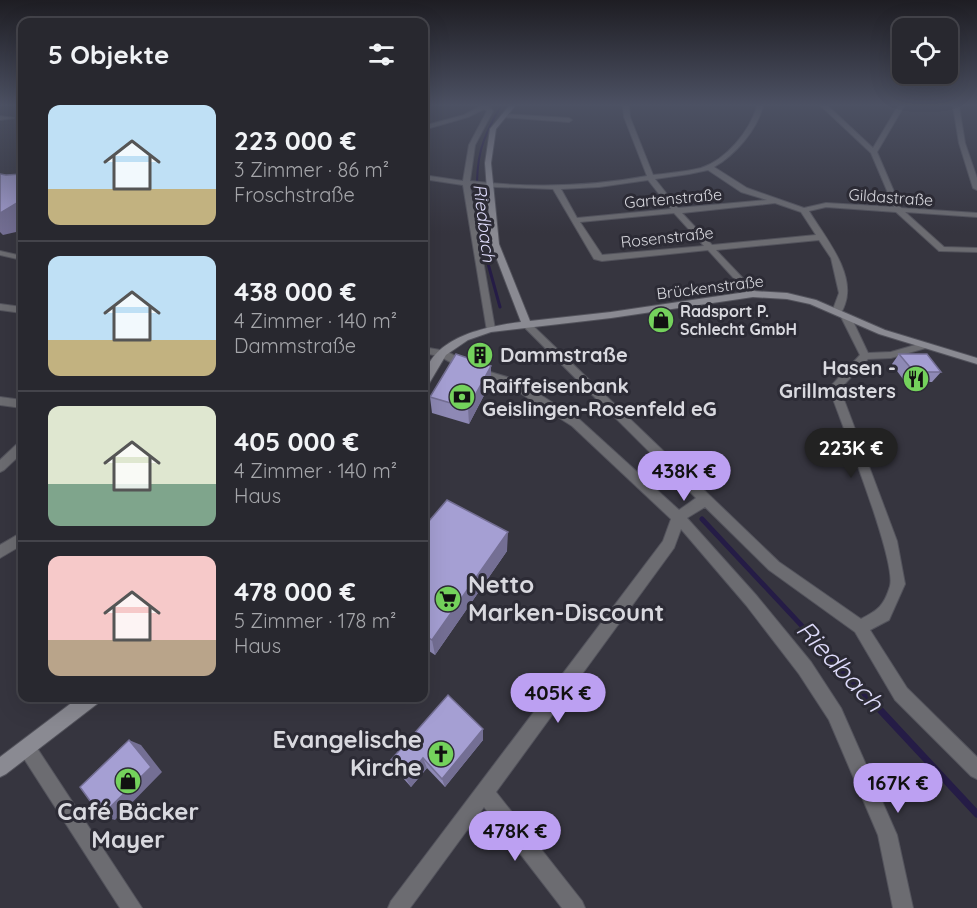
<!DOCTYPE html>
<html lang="de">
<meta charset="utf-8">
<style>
body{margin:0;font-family:Quicksand,sans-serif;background:#303037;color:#f1f3f6;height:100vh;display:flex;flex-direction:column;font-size:22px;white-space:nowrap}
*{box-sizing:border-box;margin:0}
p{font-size:20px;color:#a5a6aa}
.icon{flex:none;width:33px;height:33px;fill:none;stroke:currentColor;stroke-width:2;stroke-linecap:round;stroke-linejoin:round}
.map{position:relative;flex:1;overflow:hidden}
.drawer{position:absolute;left:18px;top:18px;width:410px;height:684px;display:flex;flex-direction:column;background:#28282f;border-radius:12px;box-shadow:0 6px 24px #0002,0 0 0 2px #44444b}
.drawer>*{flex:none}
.tools{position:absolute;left:892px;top:18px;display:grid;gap:12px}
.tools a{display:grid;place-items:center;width:66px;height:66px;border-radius:12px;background:#28282f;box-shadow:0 6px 24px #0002,0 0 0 2px #44444b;font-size:30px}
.price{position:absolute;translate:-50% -51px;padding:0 14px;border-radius:21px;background:#bca0f2;color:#111;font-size:20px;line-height:39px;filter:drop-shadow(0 2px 3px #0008)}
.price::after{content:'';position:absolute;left:50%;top:36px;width:18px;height:14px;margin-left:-9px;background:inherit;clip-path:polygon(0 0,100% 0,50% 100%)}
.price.selected{background:#222;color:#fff}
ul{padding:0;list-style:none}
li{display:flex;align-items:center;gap:18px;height:150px;padding:0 30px}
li+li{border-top:2px solid #44444b}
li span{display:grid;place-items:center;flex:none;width:168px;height:120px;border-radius:12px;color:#555}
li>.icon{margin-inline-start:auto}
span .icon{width:72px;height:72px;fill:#fffc;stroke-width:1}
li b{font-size:26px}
h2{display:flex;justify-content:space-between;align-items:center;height:72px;padding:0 30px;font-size:26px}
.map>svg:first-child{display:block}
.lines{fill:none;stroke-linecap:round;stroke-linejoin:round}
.stream-far3{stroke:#251c46;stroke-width:2}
.stream-far2{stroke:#251c46;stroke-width:3}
.stream-far1{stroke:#251c46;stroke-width:5}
.stream{stroke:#251c46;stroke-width:7}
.street-casing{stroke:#53535c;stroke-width:2}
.secondary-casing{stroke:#53535c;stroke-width:2}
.street{fill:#6c6c71;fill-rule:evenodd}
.secondary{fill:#8a8a92;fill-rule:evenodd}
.wall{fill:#8e89b5}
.shaded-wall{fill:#746f94}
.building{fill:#a59fd3;stroke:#746f94;stroke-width:1.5}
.labels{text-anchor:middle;stroke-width:6;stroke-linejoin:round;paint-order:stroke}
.far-street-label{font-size:16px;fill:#d9d9df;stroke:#2c2b35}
.far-poi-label{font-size:16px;font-weight:bold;fill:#d9d9df;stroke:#2c2b35;text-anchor:start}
.far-water-label{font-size:18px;font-style:italic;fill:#dddaf9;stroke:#2c2b35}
.poi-label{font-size:20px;font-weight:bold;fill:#d9d9df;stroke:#2c2b35;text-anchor:start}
.near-poi-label{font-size:24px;font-weight:bold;fill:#d9d9df;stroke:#2c2b35;text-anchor:start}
.near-water-label{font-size:26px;font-style:italic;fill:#dddaf9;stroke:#2c2b35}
</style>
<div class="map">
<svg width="977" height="908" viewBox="0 0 977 908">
<rect width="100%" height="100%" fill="#36353f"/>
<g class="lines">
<path class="stream-far3" d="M477,196C476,158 481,139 501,106"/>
<path class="stream-far2" d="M477,195L484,249L500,307"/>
<path class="stream-far1" d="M702,519L831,657"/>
<path class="stream" d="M829,655L977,814"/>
<defs>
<path id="street" d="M481,106H489L493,111L475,145L470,181C529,188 588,187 647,176L624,117L623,106H629L630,117L653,175C669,173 685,172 701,168C726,160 750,131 757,106H763C757,130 735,155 714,167L747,188L804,208L826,203L894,207L871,153L821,106H828L873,148L898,106H904L877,152L901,208L977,213V217L905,212L944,247L977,248V252L939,251L896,212L826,207L809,211C824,236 856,273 845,304C843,310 842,312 837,315L832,312L839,293L831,258L819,240L716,250L756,292V296H750L708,250L602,261L594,259L553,189L470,186L495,329L493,331H487L463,185L423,179V175L463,181L469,145L487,111L484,109L468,117L423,130V126L464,115ZM708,170L741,192L767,200L678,208L655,179L689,174ZM648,180L671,209L577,218L561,189L599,187ZM775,203L801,212L816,235L712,245L682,213ZM674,213L704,246L602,255L580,222Z
M953,106H959L965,143L977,178V190L973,188L959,143Z
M502,114L569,118L572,120L569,122L500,117Z
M0,116L14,118L0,120Z
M0,251L22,256V260L0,255Z
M0,304L22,307V313L0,310Z
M846,314L851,317L868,353L891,352L922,343L927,346L926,348L891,358L868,359L840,389L897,541L905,584L889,620L870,630L907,688L977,757V779L971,776L895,700L855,632L769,570L705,507L687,518L756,595L811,662L841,708L897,835L913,908H893L878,835L829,720L799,674L746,605L681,529L674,548L496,792L582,901L585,908H562L484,807L410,908H388L391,901L663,541L671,519L572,426L509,386L469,372L439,356L423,353V347L446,351L477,368L517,380L580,420L679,510L696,498L521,324L526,321L529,322L779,562L861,619C878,610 884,606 890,586C897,561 840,420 829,388L860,355L841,317Z
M0,397L22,400V408L0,405Z
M22,442V453L4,470L0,472V460L18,443Z
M22,532V545L0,558V545Z
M27,739L33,742L142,908H120L21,754L18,748L21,742Z"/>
<path id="secondary" d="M509,106H515L496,129L491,163L499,244L530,321L611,312L753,291L787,293L816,300L885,330L977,358V364L879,334L810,304L787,299L753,297L611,318L491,332L468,340L446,355L427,387L423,388C423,339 482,327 521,322L491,244L485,163L490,129Z
M78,698H99L97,704L6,774L0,777V757Z"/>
</defs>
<use href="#street" class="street-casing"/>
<use href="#secondary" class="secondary-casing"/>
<use href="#street" class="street"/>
<use href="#secondary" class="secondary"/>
</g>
<path class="wall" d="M899,354L941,372L932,382H905L892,364Z
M491,382L469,424L432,413L430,397Z
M423,528L507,551L435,655L423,647Z
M483,729V740L445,787L427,768L411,787L396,770L390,761Z"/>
<path class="shaded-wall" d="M22,192V228L16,232L3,235L0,232V213L18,194Z
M491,366V382L469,424L468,408Z
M424,453L425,463L423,466V454Z
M508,532L507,551L435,655L432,640Z
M483,729V740L445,787L442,779Z
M129,740L141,745L162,772L115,820L101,816Z
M423,758L427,768L411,787L406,779Z"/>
<path class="building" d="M0,174L6,175L22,174V176L19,180H22V192L18,194L22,195V200L0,213Z
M456,354L491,366L468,408L430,397Z
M899,354H927L941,372H914Z
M447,500L508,532L432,640L423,634V528Z
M448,695L483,729L442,779L423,758L406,779L390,761Z
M129,740L151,767L101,816L80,787Z"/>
<linearGradient id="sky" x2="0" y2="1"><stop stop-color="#1e1d23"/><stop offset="0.45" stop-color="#4c5163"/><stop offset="1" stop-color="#4c5163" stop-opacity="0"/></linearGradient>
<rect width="977" height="233" fill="url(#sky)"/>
<defs>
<symbol id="shop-disc" viewBox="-11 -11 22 22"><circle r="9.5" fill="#74d25c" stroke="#2c2b35"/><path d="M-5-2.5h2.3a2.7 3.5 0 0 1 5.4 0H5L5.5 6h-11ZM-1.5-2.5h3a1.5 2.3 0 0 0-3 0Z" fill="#111"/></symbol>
<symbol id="building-disc" viewBox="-11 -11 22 22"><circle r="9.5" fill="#74d25c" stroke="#2c2b35"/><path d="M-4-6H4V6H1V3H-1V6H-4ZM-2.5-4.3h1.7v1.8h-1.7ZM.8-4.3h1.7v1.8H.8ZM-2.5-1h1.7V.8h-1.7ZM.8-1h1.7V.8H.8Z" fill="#111"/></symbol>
<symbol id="restaurant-disc" viewBox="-11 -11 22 22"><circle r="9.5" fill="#74d25c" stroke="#2c2b35"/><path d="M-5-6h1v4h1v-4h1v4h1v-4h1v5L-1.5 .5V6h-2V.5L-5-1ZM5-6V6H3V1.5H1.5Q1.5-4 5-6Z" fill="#111"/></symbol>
<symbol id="bank-disc" viewBox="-11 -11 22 22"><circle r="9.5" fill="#74d25c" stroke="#2c2b35"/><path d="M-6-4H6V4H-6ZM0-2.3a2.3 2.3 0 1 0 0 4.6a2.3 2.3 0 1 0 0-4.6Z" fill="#111"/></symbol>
<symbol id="supermarket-disc" viewBox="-11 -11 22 22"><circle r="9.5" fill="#74d25c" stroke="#2c2b35"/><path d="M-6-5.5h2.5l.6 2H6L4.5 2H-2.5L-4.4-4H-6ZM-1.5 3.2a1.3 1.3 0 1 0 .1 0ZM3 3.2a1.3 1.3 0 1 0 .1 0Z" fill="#111"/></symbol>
<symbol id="church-disc" viewBox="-11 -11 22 22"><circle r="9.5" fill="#74d25c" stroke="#2c2b35"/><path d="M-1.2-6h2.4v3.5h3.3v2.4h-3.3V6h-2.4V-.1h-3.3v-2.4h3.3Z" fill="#111"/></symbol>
</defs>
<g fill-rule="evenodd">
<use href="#shop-disc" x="646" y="305" width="30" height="30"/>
<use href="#building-disc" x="465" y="340" width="30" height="30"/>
<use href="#restaurant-disc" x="901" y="364" width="30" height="30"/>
<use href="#bank-disc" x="447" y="382" width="30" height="30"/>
<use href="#supermarket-disc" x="433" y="584" width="30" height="30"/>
<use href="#church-disc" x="426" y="739" width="30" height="30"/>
<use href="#shop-disc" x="113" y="766" width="30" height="30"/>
</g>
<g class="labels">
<g class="far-street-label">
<text transform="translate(891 197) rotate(4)" y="6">Gildastraße</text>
<text transform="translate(673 198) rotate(-5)" y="6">Gartenstraße</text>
<text transform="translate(667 237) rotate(-6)" y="6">Rosenstraße</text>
<text transform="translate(710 287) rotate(-7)" y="6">Brückenstraße</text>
</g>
<g class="far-poi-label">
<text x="680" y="317">Radsport P.<tspan x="680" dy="18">Schlecht GmbH</tspan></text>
</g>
<g class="far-water-label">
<text transform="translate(484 223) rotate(83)" y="6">Riedbach</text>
</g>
<g class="poi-label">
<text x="500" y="362">Dammstraße</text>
<text x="896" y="375" text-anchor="end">Hasen -<tspan x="896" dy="23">Grillmasters</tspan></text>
<text x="482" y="393">Raiffeisenbank<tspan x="482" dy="23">Geislingen-Rosenfeld eG</tspan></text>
</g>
<g class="near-poi-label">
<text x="468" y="593">Netto<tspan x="468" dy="28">Marken-Discount</tspan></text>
<text x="422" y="748" text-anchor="end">Evangelische<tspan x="422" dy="28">Kirche</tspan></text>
<text x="128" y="820" text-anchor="middle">Café Bäcker<tspan x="128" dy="28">Mayer</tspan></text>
</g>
<g class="near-water-label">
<text transform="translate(840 666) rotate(47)" y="9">Riedbach</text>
</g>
</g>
</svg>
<div class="tools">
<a><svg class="icon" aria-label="locate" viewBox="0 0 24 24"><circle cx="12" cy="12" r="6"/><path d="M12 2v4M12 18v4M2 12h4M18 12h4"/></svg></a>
</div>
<b class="price selected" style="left:851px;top:479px">223K €</b>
<b class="price" style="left:684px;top:502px">438K €</b>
<b class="price" style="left:558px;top:724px">405K €</b>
<b class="price" style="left:898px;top:814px">167K €</b>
<b class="price" style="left:515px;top:862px">478K €</b>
<section class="drawer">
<h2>5 Objekte<svg class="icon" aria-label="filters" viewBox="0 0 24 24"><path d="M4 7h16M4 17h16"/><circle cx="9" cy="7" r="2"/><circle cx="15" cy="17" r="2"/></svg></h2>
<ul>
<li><span style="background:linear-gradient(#bfe0f5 70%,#c2b280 0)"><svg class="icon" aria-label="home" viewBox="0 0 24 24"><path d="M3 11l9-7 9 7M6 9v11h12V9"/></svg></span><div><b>223 000 €</b><p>3 Zimmer · 86 m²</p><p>Froschstraße</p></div></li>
<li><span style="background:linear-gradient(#bfe0f5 70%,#c2b280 0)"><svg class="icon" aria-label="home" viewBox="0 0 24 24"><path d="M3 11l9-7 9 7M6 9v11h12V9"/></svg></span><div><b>438 000 €</b><p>4 Zimmer · 140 m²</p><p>Dammstraße</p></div></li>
<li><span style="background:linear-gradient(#dfe7d0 65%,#7fa58c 0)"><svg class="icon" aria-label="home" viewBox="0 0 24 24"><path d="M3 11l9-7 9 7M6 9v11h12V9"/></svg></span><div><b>405 000 €</b><p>4 Zimmer · 140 m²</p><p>Haus</p></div></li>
<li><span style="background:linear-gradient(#f6c9c9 70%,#b9a48a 0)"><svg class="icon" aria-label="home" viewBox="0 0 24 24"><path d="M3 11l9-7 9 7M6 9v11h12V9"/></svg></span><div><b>478 000 €</b><p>5 Zimmer · 178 m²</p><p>Haus</p></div></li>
</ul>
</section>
</div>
